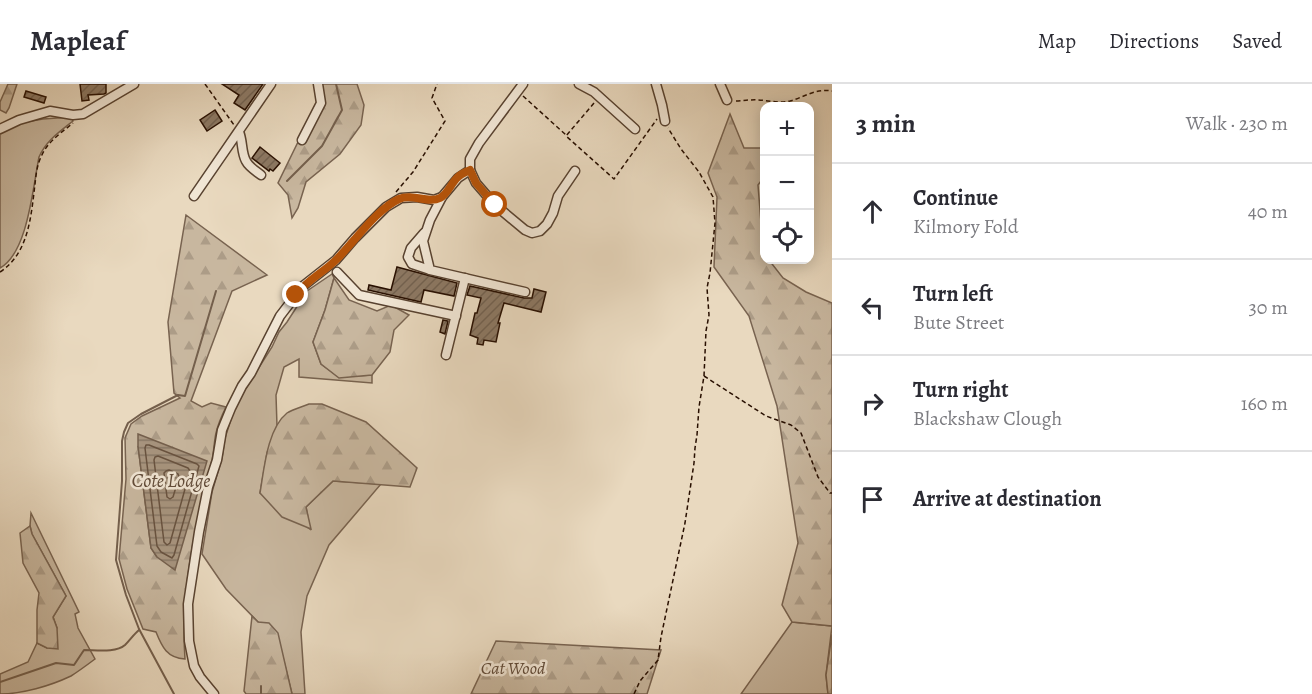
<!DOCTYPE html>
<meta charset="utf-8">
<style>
body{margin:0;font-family:Alegreya,serif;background:#f2f2f3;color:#2b2b33}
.controls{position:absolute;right:18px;top:18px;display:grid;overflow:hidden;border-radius:12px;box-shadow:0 3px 15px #0003}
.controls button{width:54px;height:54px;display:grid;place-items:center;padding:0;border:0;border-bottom:2px solid #e1e1e2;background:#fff;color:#2b2b33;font:30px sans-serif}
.stop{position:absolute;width:18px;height:18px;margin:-14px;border:4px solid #b45309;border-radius:50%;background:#fff}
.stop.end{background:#b45309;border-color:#fff;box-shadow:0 2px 6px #0008}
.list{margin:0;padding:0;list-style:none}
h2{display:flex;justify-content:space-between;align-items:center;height:78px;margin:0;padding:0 24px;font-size:26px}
h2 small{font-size:20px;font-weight:400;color:#7c7c81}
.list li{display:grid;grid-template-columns:39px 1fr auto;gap:18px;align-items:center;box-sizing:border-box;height:96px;padding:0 24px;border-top:2px solid #e1e1e2}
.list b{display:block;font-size:22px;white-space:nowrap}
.list p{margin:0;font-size:20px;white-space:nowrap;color:#7c7c81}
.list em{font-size:20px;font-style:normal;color:#7c7c81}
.icon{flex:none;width:33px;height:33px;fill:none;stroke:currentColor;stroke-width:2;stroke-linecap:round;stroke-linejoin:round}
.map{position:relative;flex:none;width:832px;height:610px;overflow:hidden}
header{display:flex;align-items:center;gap:36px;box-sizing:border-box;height:84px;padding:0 30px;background:#fff;border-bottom:2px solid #e1e1e2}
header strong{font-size:28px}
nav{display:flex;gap:33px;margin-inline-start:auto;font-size:21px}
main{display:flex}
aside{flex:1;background:#fff}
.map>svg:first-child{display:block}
.green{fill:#c8b79f;stroke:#786350;stroke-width:1.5}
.forest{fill:url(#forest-firs);stroke:#786350;stroke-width:1.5;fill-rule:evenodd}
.water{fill:url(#water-rules);stroke:#745f4c;stroke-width:1.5}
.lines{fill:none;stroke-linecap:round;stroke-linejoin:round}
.shore{stroke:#68523f;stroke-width:1.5}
.stream{stroke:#745f4c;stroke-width:2}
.building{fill:url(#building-hatch);stroke:#280f00;stroke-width:1.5}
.minor-casing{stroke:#584230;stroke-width:11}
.path{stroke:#280f00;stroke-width:1.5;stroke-dasharray:4.5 3;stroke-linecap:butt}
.minor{stroke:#f1e6d5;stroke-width:8}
.route{stroke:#b45309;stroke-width:8}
.labels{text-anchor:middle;stroke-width:5;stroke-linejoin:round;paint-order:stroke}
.park-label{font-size:18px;font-style:italic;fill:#604a38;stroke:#f1e6d5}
.water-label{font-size:20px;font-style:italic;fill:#614b39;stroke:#f1e6d5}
</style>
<header>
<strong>Mapleaf</strong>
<nav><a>Map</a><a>Directions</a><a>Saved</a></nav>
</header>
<main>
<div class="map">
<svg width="832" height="610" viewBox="0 0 832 610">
<defs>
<pattern id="forest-firs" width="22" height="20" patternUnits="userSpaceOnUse" patternTransform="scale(1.5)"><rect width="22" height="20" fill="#c8b79f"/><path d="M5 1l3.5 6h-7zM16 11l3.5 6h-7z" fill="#ac9c87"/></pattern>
<pattern id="water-rules" width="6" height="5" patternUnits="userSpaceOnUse" patternTransform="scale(1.5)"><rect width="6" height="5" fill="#a7947e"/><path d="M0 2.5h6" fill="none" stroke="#887765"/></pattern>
<pattern id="building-hatch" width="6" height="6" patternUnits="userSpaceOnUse" patternTransform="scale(1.5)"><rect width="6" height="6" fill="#8c7863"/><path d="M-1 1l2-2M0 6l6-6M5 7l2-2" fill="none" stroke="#72614f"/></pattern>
</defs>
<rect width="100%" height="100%" fill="#e9d9bf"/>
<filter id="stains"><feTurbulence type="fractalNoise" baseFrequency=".00333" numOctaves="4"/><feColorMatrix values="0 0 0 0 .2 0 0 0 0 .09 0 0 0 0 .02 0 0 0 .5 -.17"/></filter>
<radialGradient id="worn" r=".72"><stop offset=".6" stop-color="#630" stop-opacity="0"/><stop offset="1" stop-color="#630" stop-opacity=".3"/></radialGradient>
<g class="green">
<path d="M71,33L73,37C59,48 46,57 39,73C33,102 28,169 0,184V49L20,39L43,35Z"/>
<path d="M332,190L334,194L325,226L313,258L321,280L339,293L372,291V299L299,293V275L284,283L276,311L277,342L267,369L260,409L310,445L306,423L333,397L381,400L329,461L307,512L301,548L305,610H292L277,549L258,538L226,505L202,470L212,408L222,374L225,354L234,326L246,304L272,263L279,248L287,238L307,207Z"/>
<path d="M31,429L79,528L75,530L78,544L95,575C87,581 79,587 71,592C50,602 22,610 0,610V590L28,578L37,559L47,564L57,544L53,533L66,512L32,450L30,442Z"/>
<path d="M792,538L832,542L826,591L828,610H741Z"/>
</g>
<g class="forest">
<path d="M8,0H17L9,24L6,29L0,26V18Z"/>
<path d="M322,0H357L364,21L361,41L340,70L306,98L298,124L292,134L288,111L278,99L298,58L302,60L325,18Z"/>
<path d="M730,30L744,64H764V93L758,101L764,176H769L783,194L806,208L832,219V542L792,538L782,521L798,459L777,322L749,232L714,183L717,113L708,89Z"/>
<path d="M186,131L267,191L232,207L191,317L202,323L211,319L226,323C222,331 218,340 216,349C214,358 214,367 212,376C195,442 180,507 185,575C167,574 162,563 156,548L143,545L127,505L119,475L126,395L125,354L131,340L142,332L180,314L174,309L168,238ZM138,362L157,473L151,464Z"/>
<path d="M334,194L349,216L377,227L391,221L409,231L394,246L390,268L372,291L339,294L321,280L313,258L325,226Z"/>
<path d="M309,320H322L366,338L417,384L410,403L333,397L306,423L311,445L282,433L260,409C264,386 267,345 287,329C293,325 302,323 309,320Z"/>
<path d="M30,442L32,450L66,512L53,533L57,544L58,565L47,564L37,559V526L39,509L23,479L20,449Z"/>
<path d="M252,532L258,538L269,539L278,549L292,610H246L244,607Z"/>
<path d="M832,550V610H828L826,591Z"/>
<path d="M496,557L661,566L647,610H471Z"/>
</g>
<path class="water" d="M138,350L207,377L175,486L157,473L151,464L138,362Z"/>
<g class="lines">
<g class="shore">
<path d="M146,361H149L197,380L199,382L174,471L172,474L161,468L157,462L145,364Z"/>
<path d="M158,372L188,384L190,387L170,459L167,461L164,458L154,376L155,373Z"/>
<path d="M169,386L178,390L179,393L173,413L170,415L167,413L164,389L166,387Z"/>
</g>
<g class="stream">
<path d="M287,97L322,62L342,26L336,0"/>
<path d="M0,598L56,579L74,581L84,566C96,566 116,569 125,561C130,556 134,550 139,546"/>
<path d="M174,610L139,545L126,511L116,476L122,397V357L124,348L128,339L141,330L178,311L185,312L216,207"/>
<path d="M261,610V602"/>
</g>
</g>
<g class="building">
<path d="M80,0H106V9L104,10L88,11L89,16L82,17Z"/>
<path d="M222,0H263L245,26L234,19L239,11Z"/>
<path d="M26,7L46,13L44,19L24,13Z"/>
<path d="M215,26L222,37L207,47L200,36Z"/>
<path d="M260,63L280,79L273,87L270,85L269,87L252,74Z"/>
<path d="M397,183L457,199L454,212L424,206L421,218L368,206L369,201L391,206Z"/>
<path d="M470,202L524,214H532L534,205L546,208L541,228L504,219L498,239H500L496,258L484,256L483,261L477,260L478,254L470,251L475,229H477L481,214L467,211Z"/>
<path d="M443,236L448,237L445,250L440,248Z"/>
</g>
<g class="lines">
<g class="minor-casing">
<g id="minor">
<path d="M523,0L479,59L470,75V86L458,94L442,113L430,136L423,157L430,186L525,208"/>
<path d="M579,0L594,8L635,45"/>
<path d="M656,0L662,21L665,37"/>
<path d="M720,0L727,16"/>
<path d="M0,45L19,36L50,27L73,31L83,30L134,0"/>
<path d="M239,48C243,57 241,68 246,77C249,83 256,87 261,91"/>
<path d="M302,56L321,19L318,0"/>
<path d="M470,86L476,99L495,121L525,146L532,149L540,147L547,140L553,129L558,112L575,87"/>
<path d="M194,112L271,0"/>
<path d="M424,149L411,164L408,173L412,180L430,186"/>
<path d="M337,188L359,211L456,232"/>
<path d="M446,271L465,194"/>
<path d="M214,610L200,593L194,582L189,557L188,520L199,448L208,403L217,376L222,346L231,324L242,302L251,289L280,232L303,202L336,176L355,154L386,123L401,114L417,113L434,116L442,113"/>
</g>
</g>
<g class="path">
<path d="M205,0L234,41"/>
<path d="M523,12L566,51"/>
<path d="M736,17C741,17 746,16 751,16C764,15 777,20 790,17C804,13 817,4 832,7"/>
<path d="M594,19L566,52L614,95L657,35"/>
<path d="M396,108L413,88L445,37L432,14L437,0"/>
<path d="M0,188C29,169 31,132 35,100C36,91 37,81 41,73C47,58 61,49 73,39"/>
<path d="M704,292L766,332L791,341L801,349L818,393L830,409H832"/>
<path d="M634,610L640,597L658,576L661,553L685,439L694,379L695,364L697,351L699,323L704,292L706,247L709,231L707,204L710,189L715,139L713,113L699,88L681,65L668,44"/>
</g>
<use href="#minor" class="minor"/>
</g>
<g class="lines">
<path class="route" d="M296,211C308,195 323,189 337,175C354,158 377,125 399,115C412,109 428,120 440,114C448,110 451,99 458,93C461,90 466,88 470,86L476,99L495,121"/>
</g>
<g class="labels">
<g class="park-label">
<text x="513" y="590">Cat Wood</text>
</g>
<g class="water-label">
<text x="171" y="403">Cote Lodge</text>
</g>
</g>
<rect width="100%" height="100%" filter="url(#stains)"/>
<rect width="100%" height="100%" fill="url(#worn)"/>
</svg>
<div class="controls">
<button>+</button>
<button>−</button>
<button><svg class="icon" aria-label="locate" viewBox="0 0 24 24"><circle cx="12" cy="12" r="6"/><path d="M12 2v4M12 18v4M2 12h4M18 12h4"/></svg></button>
</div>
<div class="stop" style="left:495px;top:121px"></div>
<div class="stop end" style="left:296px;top:211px"></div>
</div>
<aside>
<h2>3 min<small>Walk · 230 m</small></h2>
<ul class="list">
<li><svg class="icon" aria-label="ahead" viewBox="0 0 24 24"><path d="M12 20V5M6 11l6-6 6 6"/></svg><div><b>Continue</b><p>Kilmory Fold</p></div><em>40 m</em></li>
<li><svg class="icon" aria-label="left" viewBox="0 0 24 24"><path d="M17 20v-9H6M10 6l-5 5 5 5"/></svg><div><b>Turn left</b><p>Bute Street</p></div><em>30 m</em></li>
<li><svg class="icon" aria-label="right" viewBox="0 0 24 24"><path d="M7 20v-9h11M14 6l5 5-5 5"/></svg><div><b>Turn right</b><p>Blackshaw Clough</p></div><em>160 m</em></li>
<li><svg class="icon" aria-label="arrive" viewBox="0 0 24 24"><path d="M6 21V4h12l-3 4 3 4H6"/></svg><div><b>Arrive at destination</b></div></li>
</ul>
</aside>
</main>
